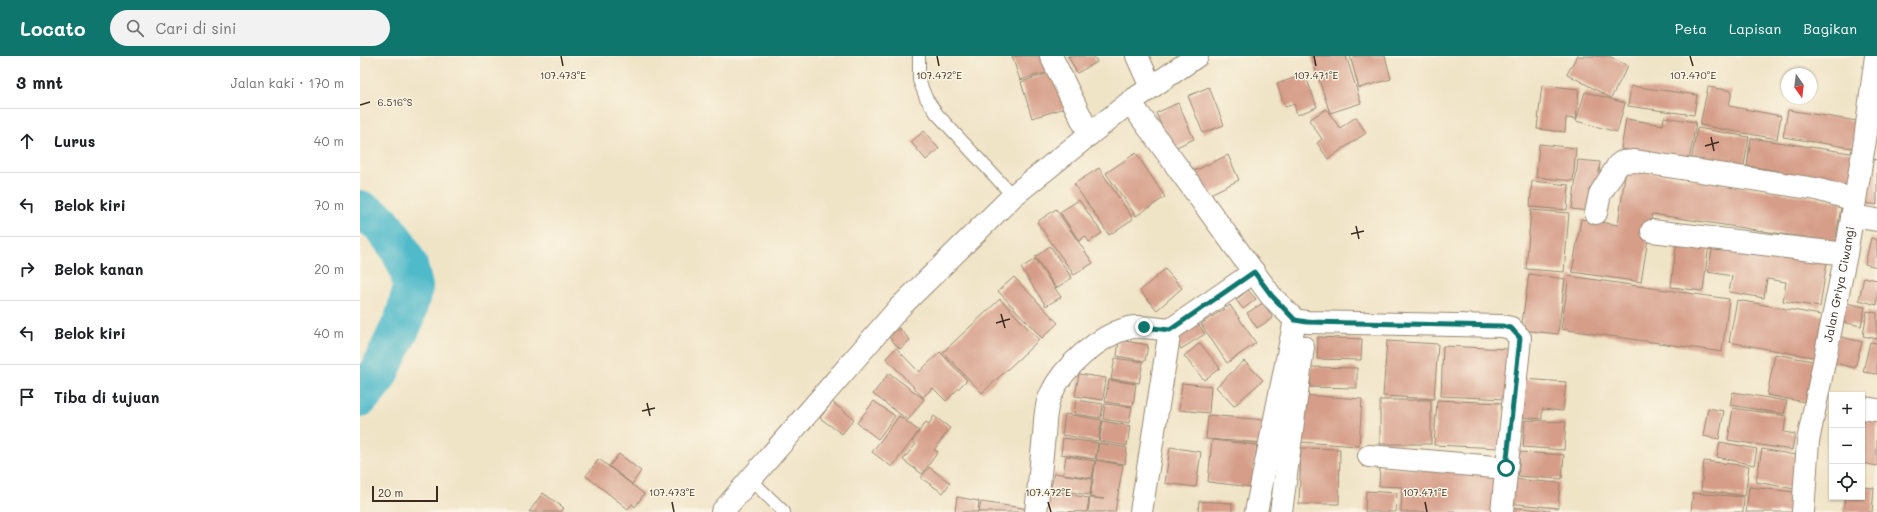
<!DOCTYPE html>
<html lang="id">
<meta charset="utf-8">
<style>
body{margin:0;font-family:Mali,sans-serif;background:#f2f2f2;color:#202124}
.controls{position:absolute;right:12px;bottom:12px;display:grid;overflow:hidden;border-radius:0px;box-shadow:0 1px 3px #0004}
.controls button{width:36px;height:36px;display:grid;place-items:center;padding:0;border:0;border-bottom:1px solid #e0e0e0;background:#fff;color:#202124;font:20px sans-serif}
.compass{position:absolute;left:1421px;top:12px;width:36px;height:36px;border-radius:50%;background:#fff;box-shadow:0 1px 3px #0004;rotate:166deg}
.scale{position:absolute;left:12px;bottom:10px;width:66px;box-sizing:border-box;padding-left:4px;border:2px solid #3b2a1e;border-top:0;font-size:11px;line-height:14px;white-space:nowrap;color:#3b2a1e;-webkit-text-stroke:3px #fcf5e5;paint-order:stroke}
.stop{position:absolute;width:12px;height:12px;margin:-9px;border:3px solid #0f766e;border-radius:50%;background:#fff}
.stop.end{background:#0f766e;border-color:#fff;box-shadow:0 1px 4px #0008}
.list{margin:0;padding:0;list-style:none}
h2{display:flex;justify-content:space-between;align-items:center;height:52px;margin:0;padding:0 16px;font-size:17px}
h2 small{font-size:13px;font-weight:400;color:#757577}
.list li{display:grid;grid-template-columns:26px 1fr auto;gap:12px;align-items:center;box-sizing:border-box;height:64px;padding:0 16px;border-top:1px solid #e0e0e0}
.list b{display:block;font-size:15px;white-space:nowrap}
.list em{font-size:13px;font-style:normal;color:#757577}
.icon{flex:none;width:22px;height:22px;fill:none;stroke:currentColor;stroke-width:2;stroke-linecap:round;stroke-linejoin:round}
.map{position:relative;flex:none;width:1517px;height:456px;overflow:hidden}
header{display:flex;align-items:center;gap:24px;box-sizing:border-box;height:56px;padding:0 20px;background:#0f766e;color:#fff}
header strong{font-size:19px}
nav{display:flex;gap:22px;margin-inline-start:auto;font-size:14px}
.search{width:280px;height:36px;background:#f2f2f2;display:flex;align-items:center;gap:10px;box-sizing:border-box;padding:0 14px;border-radius:22px;color:#757577;font-size:15px}
main{display:flex}
aside{flex:1;background:#fff}
.map>svg:first-child{display:block}
.lines{fill:none;stroke-linecap:round;stroke-linejoin:round}
.river{stroke:#4fbaca;stroke-width:40}
.building{fill:#d69e89}
.lane-casing{stroke:#968772;stroke-width:14}
.street-casing{stroke:#968772;stroke-width:24}
.primary-casing{stroke:#968772;stroke-width:24}
.lane{stroke:#fff;stroke-width:12}
.street{stroke:#fff;stroke-width:22}
.primary{stroke:#fff;stroke-width:22}
.route{stroke:#0f766e;stroke-width:5}
.ticks{fill:none;stroke:#3b2a1e;stroke-width:1.5}
.labels{text-anchor:middle;stroke-width:3;stroke-linejoin:round;paint-order:stroke}
.street-label{font-size:12px;fill:#3b2a1e;stroke:#fcf5e5}
.ticks-label{font-size:10px;text-anchor:middle;fill:#3b2a1e;stroke:#fcf5e5;stroke-width:3;stroke-linejoin:round;paint-order:stroke}
</style>
<header>
<strong>Locato</strong>
<div class="search"><svg class="icon" aria-label="search" viewBox="0 0 24 24"><circle cx="10" cy="10" r="6"/><path d="M15 15l6 6"/></svg>Cari di sini</div>
<nav><a>Peta</a><a>Lapisan</a><a>Bagikan</a></nav>
</header>
<main>
<aside>
<h2>3 mnt<small>Jalan kaki · 170 m</small></h2>
<ul class="list">
<li><svg class="icon" aria-label="ahead" viewBox="0 0 24 24"><path d="M12 20V5M6 11l6-6 6 6"/></svg><div><b>Lurus</b></div><em>40 m</em></li>
<li><svg class="icon" aria-label="left" viewBox="0 0 24 24"><path d="M17 20v-9H6M10 6l-5 5 5 5"/></svg><div><b>Belok kiri</b></div><em>70 m</em></li>
<li><svg class="icon" aria-label="right" viewBox="0 0 24 24"><path d="M7 20v-9h11M14 6l5 5-5 5"/></svg><div><b>Belok kanan</b></div><em>20 m</em></li>
<li><svg class="icon" aria-label="left" viewBox="0 0 24 24"><path d="M17 20v-9H6M10 6l-5 5 5 5"/></svg><div><b>Belok kiri</b></div><em>40 m</em></li>
<li><svg class="icon" aria-label="arrive" viewBox="0 0 24 24"><path d="M6 21V4h12l-3 4 3 4H6"/></svg><div><b>Tiba di tujuan</b></div></li>
</ul>
</aside>
<div class="map">
<svg width="1517" height="456" viewBox="0 0 1517 456">
<rect width="100%" height="100%" fill="#fcf5e5"/>
<filter id="ink" filterUnits="userSpaceOnUse"><feTurbulence type="fractalNoise" baseFrequency=".025" numOctaves="2"/><feDisplacementMap in="SourceGraphic" scale="8" xChannelSelector="R" yChannelSelector="G"/><feConvolveMatrix kernelMatrix="1 2 1 2 8 2 1 2 1" color-interpolation-filters="sRGB"/></filter>
<filter id="wash" filterUnits="userSpaceOnUse"><feTurbulence type="fractalNoise" baseFrequency=".012" numOctaves="4" result="noise"/><feDisplacementMap in="SourceGraphic" scale="16" xChannelSelector="R" yChannelSelector="G"/><feGaussianBlur stdDeviation="0.9" result="paint"/><feColorMatrix in="noise" values="0 0 0 0 0 0 0 0 0 0 0 0 0 0 0 0 0 1.4 0 .05"/><feComposite in="paint" operator="in"/></filter>
<g filter="url(#wash)">
<rect width="100%" height="100%" fill="#f0e4c7"/>
<g class="lines">
<path class="river" d="M0,154L20,166L38,190L48,210L53,231L44,264L16,322L0,341"/>
</g>
<g id="blocks">
<g class="building">
<path d="M652,0H687L692,15L660,24Z"/>
<path d="M708,0H734L737,6L717,17Z"/>
<path d="M951,0H986L1001,47L970,57Z"/>
<path d="M990,0H1025L1031,23L999,32Z"/>
<path d="M1217,0H1249L1268,10L1251,42L1207,18Z"/>
<path d="M693,16L705,52L672,62L661,26Z"/>
<path d="M945,18L957,51L937,59L934,48L925,51L917,28Z"/>
<path d="M1182,29L1219,33L1216,63L1206,62L1205,76L1177,73Z"/>
<path d="M1271,30L1337,39L1334,59L1268,50Z"/>
<path d="M849,31L864,69L843,77L828,40Z"/>
<path d="M1348,31L1372,35L1369,50L1421,60L1417,83L1340,69Z"/>
<path d="M1225,36L1265,47L1257,76L1216,65Z"/>
<path d="M818,47L834,83L812,93L796,57Z"/>
<path d="M966,53L980,72L996,61L1006,77L968,103L957,87L962,83L949,64Z"/>
<path d="M1428,54L1497,65L1492,92L1423,81Z"/>
<path d="M1304,61L1336,66L1328,110L1298,99L1261,93L1266,63L1303,69Z"/>
<path d="M1337,72L1389,81L1383,115L1331,106Z"/>
<path d="M564,75L579,93L566,104L551,86Z"/>
<path d="M1391,82L1497,98L1492,130L1418,118L1419,115L1387,110Z"/>
<path d="M1179,88L1216,92L1213,125L1176,121Z"/>
<path d="M776,97L805,141L776,160L746,117Z"/>
<path d="M868,99L879,124L842,142L830,117Z"/>
<path d="M1512,103L1517,104V149L1504,147Z"/>
<path d="M1218,104L1240,106L1235,156L1212,153Z"/>
<path d="M739,112L773,163L749,179L714,128Z"/>
<path d="M1266,113L1482,146L1475,186L1292,158L1281,226L1212,216L1221,163L1258,169Z"/>
<path d="M1172,125L1209,129L1207,154L1170,151Z"/>
<path d="M719,144L742,177L729,186L725,180L719,185L700,156Z"/>
<path d="M696,153L733,207L714,219L677,166Z"/>
<path d="M1171,154L1209,157L1204,216L1166,213Z"/>
<path d="M1511,182L1517,184V211L1505,208Z"/>
<path d="M1317,184L1349,188L1343,235L1311,231Z"/>
<path d="M1353,189L1467,206L1460,251L1423,245L1426,226L1407,223L1404,242L1369,236L1372,220L1348,216Z"/>
<path d="M690,190L712,222L696,232L675,201Z"/>
<path d="M675,203L701,241L686,250L661,212Z"/>
<path d="M805,213L822,232L797,254L780,235Z"/>
<path d="M1169,218L1205,223L1198,278L1161,274Z"/>
<path d="M1209,220L1369,243L1362,296L1201,273Z"/>
<path d="M654,221L698,267L682,282L638,235Z"/>
<path d="M1504,221L1517,224V249L1499,244Z"/>
<path d="M888,234L896,243L883,253L876,244Z"/>
<path d="M640,243L679,284L622,337L583,296Z"/>
<path d="M1377,244L1466,260L1458,302L1369,286Z"/>
<path d="M1481,246L1505,251L1501,270L1477,265Z"/>
<path d="M903,247L913,262L897,272L887,257Z"/>
<path d="M870,249L896,287L867,307L841,268Z"/>
<path d="M1507,255L1517,257V283L1503,280Z"/>
<path d="M837,266L845,278L821,293L814,280Z"/>
<path d="M539,272L550,284L540,293L529,281Z"/>
<path d="M1478,280L1502,286L1495,312L1472,306Z"/>
<path d="M958,281L1002,283L1001,304L957,303Z"/>
<path d="M759,284L788,289L785,305L757,300Z"/>
<path d="M1027,285L1078,288L1074,343L1023,340Z"/>
<path d="M1510,286L1517,287V318L1503,316Z"/>
<path d="M840,287L860,312L844,324L824,300Z"/>
<path d="M1083,290L1149,293L1146,343L1081,340Z"/>
<path d="M536,292L559,316L580,296L607,324L586,345L573,332L563,341L526,302Z"/>
<path d="M1415,298L1458,306L1450,347L1407,339Z"/>
<path d="M755,302L783,306L779,327L751,323Z"/>
<path d="M884,305L903,324L874,350L856,331Z"/>
<path d="M951,311L997,312V332L950,331Z"/>
<path d="M529,317L564,343L548,364L513,338Z"/>
<path d="M719,318L746,322L743,344L715,340Z"/>
<path d="M1163,323L1206,326L1203,355L1182,353V363L1160,361Z"/>
<path d="M749,324L776,328L773,350L745,346Z"/>
<path d="M822,327L851,330L849,357L819,354Z"/>
<path d="M1373,336L1427,345L1424,358L1370,349Z"/>
<path d="M942,339L1002,343L999,390L939,386Z"/>
<path d="M716,344L743,348L741,362L714,358Z"/>
<rect x="1020" y="344" width="51" height="44"/>
<path d="M1077,344L1142,347L1140,392L1074,389Z"/>
<path d="M514,345L535,360L518,383L497,367Z"/>
<path d="M472,346L494,363L482,378L460,362Z"/>
<path d="M745,348L772,351L769,367L743,363Z"/>
<path d="M1348,352L1364,355L1359,383L1343,380Z"/>
<path d="M1373,352L1426,360L1424,376L1435,378L1432,394L1368,384Z"/>
<path d="M1502,357L1517,359V410L1502,407Z"/>
<path d="M705,358L742,364L738,385L702,379Z"/>
<path d="M848,359L905,364L903,387L846,383Z"/>
<path d="M539,360L559,375L532,411L512,396Z"/>
<path d="M574,360L590,372L574,394L578,396L562,418L543,404L556,388L552,385L566,366L569,368Z"/>
<path d="M1165,364L1206,366L1204,394L1163,391Z"/>
<path d="M743,365L770,370L767,390L739,385Z"/>
<path d="M703,382L738,387L735,403L701,398Z"/>
<path d="M852,384L897,389L892,431L848,426Z"/>
<path d="M1360,386L1397,393L1394,409L1357,401Z"/>
<path d="M739,387L767,392L765,408L736,404Z"/>
<path d="M810,391L841,396L836,431L805,427Z"/>
<path d="M941,392L980,393L979,448H939Z"/>
<path d="M1402,393L1441,400L1435,433L1396,426Z"/>
<path d="M1160,396L1204,399L1202,423L1158,420Z"/>
<path d="M259,398L281,415L272,428L249,410Z"/>
<path d="M706,400L735,405L732,422L703,418Z"/>
<path d="M239,403L284,438L275,451L272,448L268,453L226,420Z"/>
<path d="M736,404L763,409L755,456H728L730,442L744,443L730,441Z"/>
<path d="M1344,405L1389,410L1385,440L1341,434Z"/>
<path d="M569,411L590,427L583,437L561,422Z"/>
<path d="M1020,412L1138,417L1136,456H1041L1042,431L1019,430Z"/>
<path d="M694,417L732,423L730,439L691,433Z"/>
<path d="M1151,423L1200,427L1198,452L1148,447Z"/>
<path d="M1389,431L1435,436L1433,456H1386Z"/>
<path d="M1502,431L1514,432L1512,456H1483L1485,441H1502Z"/>
<path d="M690,435L729,442L727,456L687,455Z"/>
<path d="M1006,435L1037,437L1036,456H1005Z"/>
<path d="M183,437L204,452L201,456H169Z"/>
<path d="M1333,437L1384,441L1383,456H1331Z"/>
<path d="M597,441L619,445L618,456H595Z"/>
<path d="M839,445L872,447V456H838Z"/>
<path d="M621,446L669,453V456H619Z"/>
<path d="M1146,451L1193,455V456H1145Z"/>
</g>
</g>
</g>
<g filter="url(#ink)">
<use href="#blocks" fill-opacity="0" stroke="#968772" stroke-width="1"/>
<g class="lines">
<g class="lane-casing">
<g id="lane">
<path d="M559,0V24L566,42L577,58L653,140"/>
<path d="M390,423L424,456"/>
</g>
</g>
<g class="street-casing">
<g id="street">
<path d="M691,0L729,78"/>
<path d="M777,0L791,31"/>
<path d="M770,46L911,240L935,264L947,266L1142,270L1151,272L1160,282L1142,456"/>
<path d="M1236,157L1240,138L1258,109L1262,106L1275,105L1456,133L1495,144"/>
<path d="M1492,160L1517,164"/>
<path d="M1292,175L1486,198"/>
<path d="M1502,352L1517,354"/>
<path d="M1009,400L1146,412"/>
<path d="M676,456C679,431 681,405 684,380C685,367 685,350 691,338C703,311 739,280 768,272C781,269 797,273 810,274"/>
<path d="M781,456L810,274L894,216"/>
<path d="M896,456L935,264"/>
<path d="M921,456L943,291"/>
<path id="s1" d="M1443,456L1448,385L1486,198L1505,84L1516,0"/>
</g>
</g>
<g class="primary-casing">
<path id="primary" d="M362,456L539,252L653,140L770,46L837,0"/>
</g>
<use href="#lane" class="lane"/>
<use href="#street" class="street"/>
<use href="#primary" class="primary"/>
</g>
</g>
<g class="lines" filter="url(#ink)">
<path class="route" d="M784,271L810,274L894,216L912,240L935,264L947,266L1142,270L1151,272L1160,282L1146,412"/>
</g>
<path class="ticks" d="M201,0L203,10M577,0L579,10M954,0L956,10M1330,0L1333,10M0,49L10,46M1351,81L1354,95M1345,90L1359,86M996,170L999,183M991,178L1004,175M641,258L645,272M636,267L650,263M287,347L290,360M282,355L295,352M312,446L314,456M688,446L691,456M1065,446L1067,456"/>
<g class="labels">
<g class="street-label">
<text dy="4" stroke="none"><textPath href="#s1" startOffset="231">Jalan Griya Ciwangi</textPath></text>
</g>
</g>
<g class="ticks-label">
<text x="203" y="23">107.473°E</text>
<text x="579" y="23">107.472°E</text>
<text x="956" y="23">107.471°E</text>
<text x="1333" y="23">107.470°E</text>
<text x="35" y="50">6.516°S</text>
<text x="312" y="440">107.473°E</text>
<text x="688" y="440">107.472°E</text>
<text x="1065" y="440">107.471°E</text>
</g>
</svg>
<div class="controls">
<button>+</button>
<button>−</button>
<button><svg class="icon" aria-label="locate" viewBox="0 0 24 24"><circle cx="12" cy="12" r="6"/><path d="M12 2v4M12 18v4M2 12h4M18 12h4"/></svg></button>
</div>
<svg class="compass" viewBox="-18 -18 36 36"><path d="M0-13l5 13h-10z" fill="#e53935"/><path d="M0 13l5-13h-10z" fill="#757577"/></svg>
<div class="scale">20 m</div>
<div class="stop" style="left:1146px;top:412px"></div>
<div class="stop end" style="left:784px;top:271px"></div>
</div>
</main>
